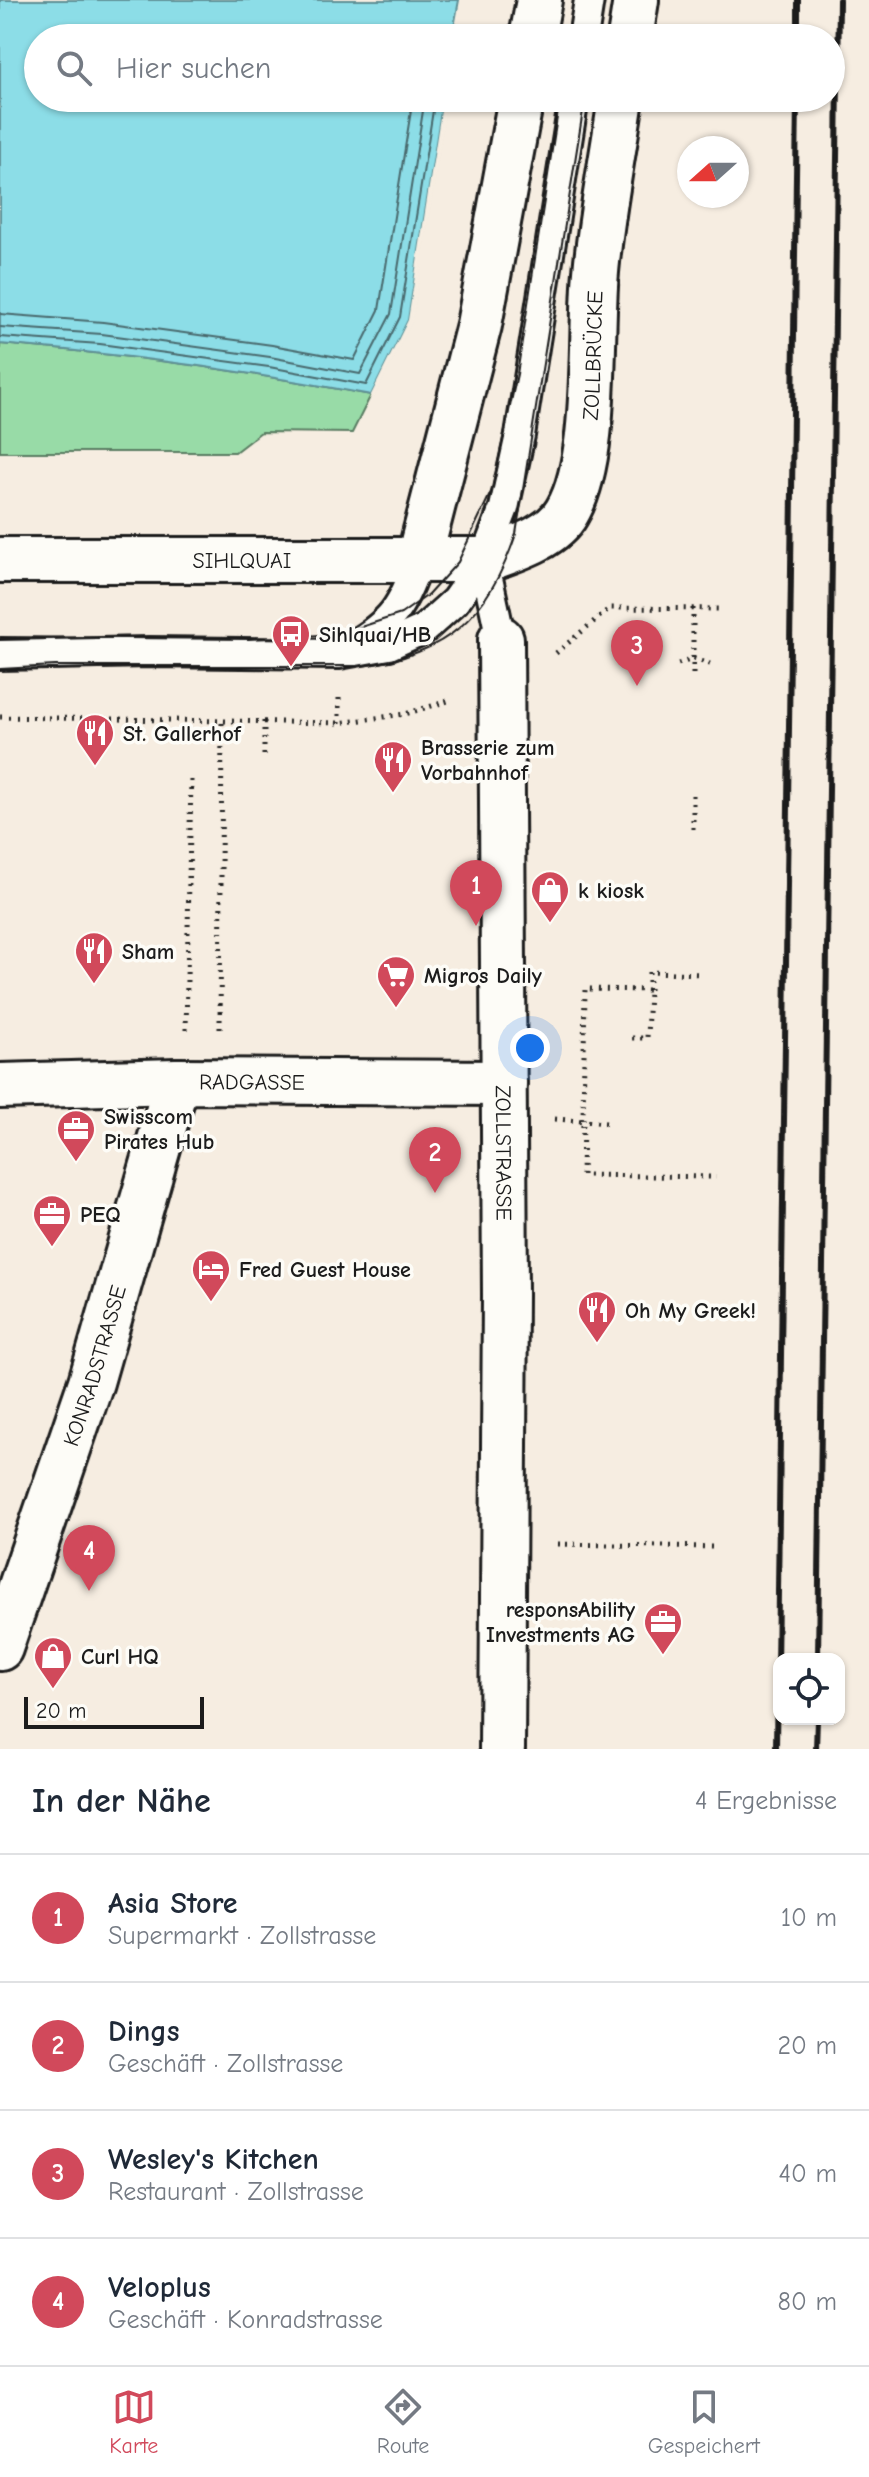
<!DOCTYPE html>
<html lang="de">
<meta charset="utf-8">
<style>
body{margin:0;font-family:"Comic Neue",sans-serif;background:#f2f2f3;color:#1f2937}
.controls{position:absolute;right:24px;bottom:24px;display:grid;overflow:hidden;border-radius:16px;box-shadow:0 2px 6px #0004}
.controls button{width:72px;height:72px;display:grid;place-items:center;padding:0;border:0;border-bottom:2px solid #e0e1e3;background:#fff;color:#1f2937;font:40px sans-serif}
.compass{position:absolute;left:677px;top:136px;width:72px;height:72px;border-radius:50%;background:#fff;box-shadow:0 2px 6px #0004;rotate:249deg}
.scale{position:absolute;left:24px;bottom:20px;width:180px;box-sizing:border-box;padding-left:8px;border:4px solid #1c1c1c;border-top:0;font-size:22px;line-height:28px;white-space:nowrap;color:#1c1c1c;-webkit-text-stroke:6px #fdfcf7;paint-order:stroke}
.you{position:absolute;left:530px;top:1048px;width:28px;height:28px;margin:-20px;border:6px solid #fff;border-radius:50%;background:#1a73e8;box-shadow:0 0 0 12px #1a73e833}
.badge{display:grid;place-items:center;width:52px;height:52px;border-radius:50%;background:#d1495b;color:#fff;font-size:26px;font-weight:700}
.pin{position:absolute;translate:-50% -66px;filter:drop-shadow(0 2px 4px #0008)}
.pin::after{content:'';position:absolute;top:42px;width:28px;height:24px;background:inherit;clip-path:polygon(0 0,100% 0,50% 100%)}
.list{margin:0;padding:0;list-style:none}
h2{display:flex;justify-content:space-between;align-items:center;height:104px;margin:0;padding:0 32px;font-size:34px}
h2 small{font-size:26px;font-weight:400;color:#747a83}
.list li{display:grid;grid-template-columns:52px 1fr auto;gap:24px;align-items:center;box-sizing:border-box;height:128px;padding:0 32px;border-top:2px solid #e0e1e3}
.list b{display:block;font-size:30px;white-space:nowrap}
.list p{margin:0;font-size:26px;white-space:nowrap;color:#747a83}
.list em{font-size:26px;font-style:normal;color:#747a83}
.icon{flex:none;width:44px;height:44px;fill:none;stroke:currentColor;stroke-width:2;stroke-linecap:round;stroke-linejoin:round}
.map{position:relative;flex:none;width:869px;height:1749px;overflow:hidden}
.search{position:absolute;background:#fff;box-shadow:0 2px 6px #0004;left:24px;right:24px;top:24px;height:88px;display:flex;align-items:center;gap:20px;box-sizing:border-box;padding:0 28px;border-radius:44px;color:#747a83;font-size:30px}
.sheet{height:616px;background:#fff}
nav{display:flex;justify-content:space-around;align-items:center;box-sizing:border-box;height:112px;border-top:2px solid #e0e1e3;background:#fff;font-size:22px;color:#747a83}
nav a{display:grid;justify-items:center;gap:4px}
nav .on{color:#d1495b}
.map>svg:first-child{display:block}
.green{fill:#98dba7;stroke:#5a7c62;stroke-width:2}
.water{fill:#8cdde7;stroke:#5f9096;stroke-width:2}
.pier{fill:#f6ede1}
.lines{fill:none;stroke-linecap:round;stroke-linejoin:round}
.shore{stroke:#49696d;stroke-width:2}
.lane-casing{stroke:#1c1c1c;stroke-width:34}
.street-casing{stroke:#1c1c1c;stroke-width:50}
.secondary-casing{stroke:#1c1c1c;stroke-width:50}
.path{stroke:#1c1c1c;stroke-width:5;stroke-dasharray:2 6;stroke-linecap:butt}
.lane{stroke:#fdfcf7;stroke-width:28}
.street{stroke:#fdfcf7;stroke-width:44}
.secondary{stroke:#fdfcf7;stroke-width:44}
.tram{stroke:#1c1c1c;stroke-width:2}
.rail{stroke:#1c1c1c;stroke-width:6}
.lane-bridge-casing{stroke:#1c1c1c;stroke-width:34;stroke-linecap:butt}
.lane-bridge{stroke:#fdfcf7;stroke-width:28}
.labels{text-anchor:middle;stroke-width:7;stroke-linejoin:round;paint-order:stroke}
.street-label{font-size:22px;fill:#1c1c1c;stroke:#fdfcf7}
.poi-label{font-size:22px;font-weight:bold;fill:#1c1c1c;stroke:#fdfcf7;text-anchor:start}
</style>
<div class="map">
<svg width="869" height="1749" viewBox="0 0 869 1749">
<rect width="100%" height="100%" fill="#f6ede1"/>
<filter id="ink" filterUnits="userSpaceOnUse"><feTurbulence type="fractalNoise" baseFrequency=".0125" numOctaves="2"/><feDisplacementMap in="SourceGraphic" scale="16" xChannelSelector="R" yChannelSelector="G"/><feConvolveMatrix kernelMatrix="1 2 1 2 8 2 1 2 1" color-interpolation-filters="sRGB"/></filter>
<g filter="url(#ink)">
<path class="green" d="M0,344C125,354 248,371 371,395L352,433L261,432L235,452H0Z"/>
<path class="water" d="M0,0H459L452,38H38V98H443L408,320L371,395C248,371 125,354 0,344Z"/>
<path class="pier" d="M443,98L447,99L412,321L374,397L369,399L408,320Z"/>
<g class="lines">
<g class="shore">
<path d="M0,314L103,322L272,345L354,360L379,310L413,98"/>
<path d="M0,327L102,334L270,357L360,374L391,314L425,98"/>
<path d="M0,337L100,344L269,367L366,385L400,317L435,98"/>
</g>
<g class="lane-casing">
<g id="lane">
<path d="M484,560L501,639"/>
<path d="M352,646C393,621 402,607 418,562"/>
<path d="M0,655L149,652L339,654L389,645L424,629L455,601L484,560L504,508L520,435L574,98"/>
</g>
</g>
<g class="street-casing">
<g id="street">
<path id="s1" d="M501,639L505,1295L502,1749"/>
<path id="s2" d="M0,1086L177,1081L504,1083"/>
<path id="s3" d="M0,1648L91,1382L177,1081"/>
</g>
</g>
<g class="secondary-casing">
<g id="secondary">
<path d="M532,38L539,0"/>
<path d="M630,38L636,0"/>
<path id="s4" d="M0,560H484C511,550 552,539 567,512C599,458 590,337 596,272C601,214 613,156 621,98"/>
<path d="M418,562L479,325L521,98"/>
</g>
</g>
<g class="path">
<path d="M556,653L610,608L723,609"/>
<path d="M678,664L693,659L710,664"/>
<path d="M693,674V608"/>
<path d="M339,698V723"/>
<path d="M0,717L339,723L405,714L448,701"/>
<path d="M264,721V758"/>
<path d="M693,795V831"/>
<path d="M649,990V972L701,974"/>
<path d="M220,1029L222,723"/>
<path d="M186,1030L191,779"/>
<path d="M555,1119L583,1121L582,1175L716,1177"/>
<path d="M606,1123L583,1121L585,989L649,990L647,1038H632"/>
<path d="M558,1544L713,1547"/>
</g>
<use href="#lane" class="lane"/>
<use href="#street" class="street"/>
<use href="#secondary" class="secondary"/>
<g class="tram">
<path d="M570,38L576,0"/>
<path d="M594,38L600,0"/>
<path d="M0,637L249,639L339,634L401,614L428,595L458,562L492,490L517,374L560,98"/>
<path d="M0,669L55,666H361C448,655 489,615 516,534L585,98"/>
</g>
<g class="rail">
<path d="M798,38V0"/>
<path d="M818,1659L839,0"/>
<path d="M776,1749L797,98"/>
<path d="M816,1749L817,1719"/>
</g>
<g class="lane-bridge-casing">
<path id="lane-bridge" d="M583,38L589,0"/>
</g>
<use href="#lane-bridge" class="lane-bridge"/>
</g>
</g>
<defs>
<g id="bus-pin" transform="scale(2)"><path d="M0 17L-7.5 6A9.5 9.5 0 1 1 7.5 6Z" fill="#d1495b" stroke="#fdfcf7"/><path d="M-5-6H5V4H4V6H2V4H-2V6H-4V4H-5ZM-3.5-4V0h7V-4ZM-3.5 1.2v1.5H-2V1.2ZM2 1.2v1.5H3.5V1.2Z" fill="#fff"/></g>
<g id="restaurant-pin" transform="scale(2)"><path d="M0 17L-7.5 6A9.5 9.5 0 1 1 7.5 6Z" fill="#d1495b" stroke="#fdfcf7"/><path d="M-5-6h1v4h1v-4h1v4h1v-4h1v5L-1.5 .5V6h-2V.5L-5-1ZM5-6V6H3V1.5H1.5Q1.5-4 5-6Z" fill="#fff"/></g>
<g id="shop-pin" transform="scale(2)"><path d="M0 17L-7.5 6A9.5 9.5 0 1 1 7.5 6Z" fill="#d1495b" stroke="#fdfcf7"/><path d="M-5-2.5h2.3a2.7 3.5 0 0 1 5.4 0H5L5.5 6h-11ZM-1.5-2.5h3a1.5 2.3 0 0 0-3 0Z" fill="#fff"/></g>
<g id="supermarket-pin" transform="scale(2)"><path d="M0 17L-7.5 6A9.5 9.5 0 1 1 7.5 6Z" fill="#d1495b" stroke="#fdfcf7"/><path d="M-6-5.5h2.5l.6 2H6L4.5 2H-2.5L-4.4-4H-6ZM-1.5 3.2a1.3 1.3 0 1 0 .1 0ZM3 3.2a1.3 1.3 0 1 0 .1 0Z" fill="#fff"/></g>
<g id="office-pin" transform="scale(2)"><path d="M0 17L-7.5 6A9.5 9.5 0 1 1 7.5 6Z" fill="#d1495b" stroke="#fdfcf7"/><path d="M-6-3h4V-5.5h4V-3h4V5H-6ZM-1-4.5V-3h2v-1.5ZM-6 0V1H6V0Z" fill="#fff"/></g>
<g id="hotel-pin" transform="scale(2)"><path d="M0 17L-7.5 6A9.5 9.5 0 1 1 7.5 6Z" fill="#d1495b" stroke="#fdfcf7"/><path d="M-6-4.5h1.5V1H6V5H4.5V3h-9V5H-6ZM-4 0a1.8 1.8 0 1 1 3.6 0ZM.5 0V-2.5h3Q6-2.5 6 0Z" fill="#fff"/></g>
</defs>
<g fill-rule="evenodd">
<use href="#bus-pin" x="291" y="634"/>
<use href="#restaurant-pin" x="95" y="733"/>
<use href="#restaurant-pin" x="393" y="760"/>
<use href="#shop-pin" x="550" y="890"/>
<use href="#restaurant-pin" x="94" y="951"/>
<use href="#supermarket-pin" x="396" y="975"/>
<use href="#office-pin" x="76" y="1129"/>
<use href="#office-pin" x="52" y="1214"/>
<use href="#hotel-pin" x="211" y="1269"/>
<use href="#restaurant-pin" x="597" y="1310"/>
<use href="#office-pin" x="663" y="1622"/>
<use href="#shop-pin" x="53" y="1656"/>
</g>
<g class="labels">
<g class="street-label">
<text dy="8" stroke="none"><textPath href="#s4" startOffset="742">ZOLLBRÜCKE</textPath></text>
<text dy="8" stroke="none"><textPath href="#s4" startOffset="242">SIHLQUAI</textPath></text>
<text dy="8" stroke="none"><textPath href="#s2" startOffset="252">RADGASSE</textPath></text>
<text dy="8" stroke="none"><textPath href="#s1" startOffset="514">ZOLLSTRASSE</textPath></text>
<text dy="8" stroke="none"><textPath href="#s3" startOffset="298">KONRADSTRASSE</textPath></text>
</g>
<g class="poi-label">
<text x="319" y="642">Sihlquai/HB</text>
<text x="123" y="741">St. Gallerhof</text>
<text x="421" y="755">Brasserie zum<tspan x="421" dy="25">Vorbahnhof</tspan></text>
<text x="578" y="898">k kiosk</text>
<text x="122" y="959">Sham</text>
<text x="424" y="983">Migros Daily</text>
<text x="104" y="1124">Swisscom<tspan x="104" dy="25">Pirates Hub</tspan></text>
<text x="80" y="1222">PEQ</text>
<text x="239" y="1277">Fred Guest House</text>
<text x="625" y="1318">Oh My Greek!</text>
<text x="635" y="1617" text-anchor="end">responsAbility<tspan x="635" dy="25">Investments AG</tspan></text>
<text x="81" y="1664">Curl HQ</text>
</g>
</g>
</svg>
<div class="controls">
<button><svg class="icon" aria-label="locate" viewBox="0 0 24 24"><circle cx="12" cy="12" r="6"/><path d="M12 2v4M12 18v4M2 12h4M18 12h4"/></svg></button>
</div>
<svg class="compass" viewBox="-18 -18 36 36"><path d="M0-13l5 13h-10z" fill="#e53935"/><path d="M0 13l5-13h-10z" fill="#747a83"/></svg>
<div class="scale">20 m</div>
<div class="you"></div>
<div class="pin badge" style="left:476px;top:926px">1</div>
<div class="pin badge" style="left:435px;top:1193px">2</div>
<div class="pin badge" style="left:637px;top:686px">3</div>
<div class="pin badge" style="left:89px;top:1591px">4</div>
<div class="search"><svg class="icon" aria-label="search" viewBox="0 0 24 24"><circle cx="10" cy="10" r="6"/><path d="M15 15l6 6"/></svg>Hier suchen</div>
</div>
<section class="sheet">
<h2>In der Nähe<small>4 Ergebnisse</small></h2>
<ul class="list">
<li><span class="badge">1</span><div><b>Asia Store</b><p>Supermarkt · Zollstrasse</p></div><em>10 m</em></li>
<li><span class="badge">2</span><div><b>Dings</b><p>Geschäft · Zollstrasse</p></div><em>20 m</em></li>
<li><span class="badge">3</span><div><b>Wesley's Kitchen</b><p>Restaurant · Zollstrasse</p></div><em>40 m</em></li>
<li><span class="badge">4</span><div><b>Veloplus</b><p>Geschäft · Konradstrasse</p></div><em>80 m</em></li>
</ul>
</section>
<nav>
<a class="on"><svg class="icon" aria-label="map" viewBox="0 0 24 24"><path d="M3 6l6-2 6 2 6-2v14l-6 2-6-2-6 2zM9 4v14M15 6v14"/></svg>Karte</a>
<a><svg class="icon" aria-label="directions" viewBox="0 0 24 24"><path d="M12 3l9 9-9 9-9-9zM9 14v-3h6M13 9l2 2-2 2"/></svg>Route</a>
<a><svg class="icon" aria-label="saved" viewBox="0 0 24 24"><path d="M7 4h10v16l-5-4-5 4z"/></svg>Gespeichert</a>
</nav>
